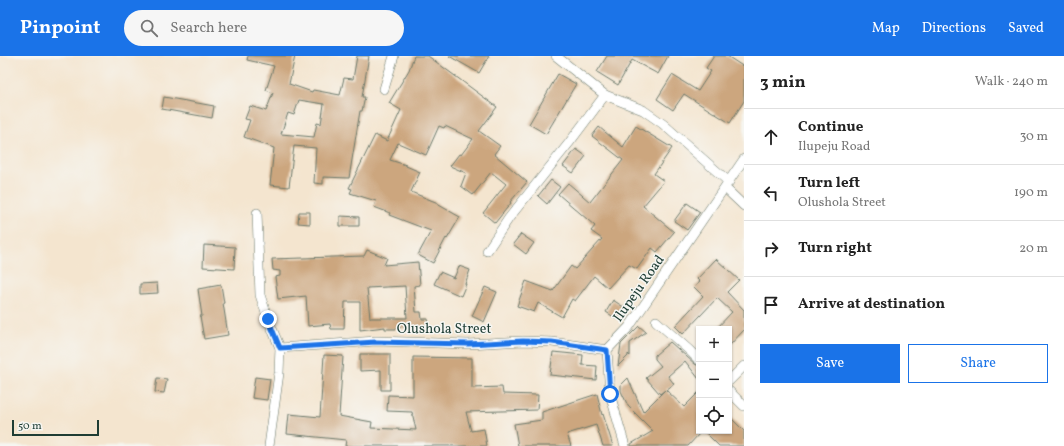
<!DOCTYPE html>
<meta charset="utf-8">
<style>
body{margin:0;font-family:Vollkorn,serif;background:#f6f6f6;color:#222}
.controls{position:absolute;right:12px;bottom:12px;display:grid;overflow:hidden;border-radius:0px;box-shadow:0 1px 3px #0004}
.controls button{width:36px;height:36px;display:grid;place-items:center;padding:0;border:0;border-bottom:1px solid #e0e0e0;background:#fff;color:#222;font:20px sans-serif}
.scale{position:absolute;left:12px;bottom:10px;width:87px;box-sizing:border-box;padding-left:4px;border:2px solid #1f3d34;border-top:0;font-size:11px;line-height:14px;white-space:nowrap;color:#1f3d34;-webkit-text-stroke:3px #f6f6f2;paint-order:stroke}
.stop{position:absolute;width:12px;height:12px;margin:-9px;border:3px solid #1a73e8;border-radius:50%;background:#fff}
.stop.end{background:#1a73e8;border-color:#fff;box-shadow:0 1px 4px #0008}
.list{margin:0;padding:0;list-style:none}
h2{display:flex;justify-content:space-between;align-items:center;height:52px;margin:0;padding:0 16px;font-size:17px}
h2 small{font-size:13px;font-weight:400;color:#767676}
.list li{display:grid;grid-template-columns:26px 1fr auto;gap:12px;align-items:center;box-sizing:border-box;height:56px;padding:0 16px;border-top:1px solid #e0e0e0}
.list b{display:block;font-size:15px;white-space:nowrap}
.list p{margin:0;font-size:13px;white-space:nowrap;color:#767676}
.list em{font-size:13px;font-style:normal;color:#767676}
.actions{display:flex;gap:8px;padding:12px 16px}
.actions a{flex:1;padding:9px 0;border:1px solid #1a73e8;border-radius:0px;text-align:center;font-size:14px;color:#1a73e8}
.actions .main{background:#1a73e8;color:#fff}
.icon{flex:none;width:22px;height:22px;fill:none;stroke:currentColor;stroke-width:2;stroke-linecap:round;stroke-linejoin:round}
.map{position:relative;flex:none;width:744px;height:390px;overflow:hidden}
header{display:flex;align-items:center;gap:24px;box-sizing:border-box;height:56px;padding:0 20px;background:#1a73e8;color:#fff}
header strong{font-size:19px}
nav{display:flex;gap:22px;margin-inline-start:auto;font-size:14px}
.search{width:280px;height:36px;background:#f6f6f6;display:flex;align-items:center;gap:10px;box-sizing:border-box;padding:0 14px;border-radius:22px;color:#767676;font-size:15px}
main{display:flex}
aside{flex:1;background:#fff}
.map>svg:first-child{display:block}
.building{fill:#cca67e;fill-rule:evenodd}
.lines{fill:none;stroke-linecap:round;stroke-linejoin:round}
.street-casing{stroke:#6a786a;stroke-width:10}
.street{stroke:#fff;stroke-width:9}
.route{stroke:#1a73e8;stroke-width:5}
.labels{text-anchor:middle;stroke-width:3;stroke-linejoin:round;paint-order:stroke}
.street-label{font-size:14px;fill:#1f3d34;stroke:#f6f6f2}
</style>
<header>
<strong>Pinpoint</strong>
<div class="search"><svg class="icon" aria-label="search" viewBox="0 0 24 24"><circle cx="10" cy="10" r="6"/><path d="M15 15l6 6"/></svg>Search here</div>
<nav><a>Map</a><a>Directions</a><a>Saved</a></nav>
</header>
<main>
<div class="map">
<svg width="744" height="390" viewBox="0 0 744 390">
<rect width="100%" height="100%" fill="#f6f6f2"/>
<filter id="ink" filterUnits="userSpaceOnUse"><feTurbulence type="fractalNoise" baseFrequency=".025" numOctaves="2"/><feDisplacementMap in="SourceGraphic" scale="8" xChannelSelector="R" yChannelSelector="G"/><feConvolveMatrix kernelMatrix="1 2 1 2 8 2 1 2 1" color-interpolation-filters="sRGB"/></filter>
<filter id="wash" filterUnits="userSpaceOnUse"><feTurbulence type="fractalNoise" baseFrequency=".012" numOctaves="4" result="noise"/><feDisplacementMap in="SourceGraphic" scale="16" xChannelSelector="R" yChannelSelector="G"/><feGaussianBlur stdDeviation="0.9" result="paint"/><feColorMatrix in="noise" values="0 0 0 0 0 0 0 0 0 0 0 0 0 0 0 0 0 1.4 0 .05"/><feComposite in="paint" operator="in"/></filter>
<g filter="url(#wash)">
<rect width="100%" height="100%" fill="#f4e5cf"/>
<g id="blocks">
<g class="building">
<path d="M248,0H295L289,28L312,36L313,34L340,39L344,22L353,23L357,0H369L362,41H365L362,55H360L349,122L323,121V128L314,127L316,92L294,90L289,131L270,129L274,92L244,81L250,64L245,63L250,50L266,55L273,37L266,34L274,10L247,4ZM299,44L324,48L321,68L317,67L314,81L281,78L288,57L294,59Z"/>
<path d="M414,0H428L497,51L479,75L500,90L494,98L527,126L510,146L511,147L495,167L483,157L506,128L491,116L473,139L461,130L466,117L450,110L459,98L461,99L473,83L445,70L444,72L439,70L426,99L398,87L390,104L406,109V110L420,116L411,136L438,147L437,148L460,161L447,183L446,182L433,207L418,199L431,175L389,159L390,157L374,151L376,145L350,137L352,133L349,132L375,79L387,85L401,54L389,47L409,14Z"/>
<path d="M449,0H489L479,17Z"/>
<path d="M607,0H668L658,18L632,4L618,29L597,16Z"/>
<path d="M714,0H727L744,11V45L730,67L684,38L673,54L657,43L672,19L698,35L711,15L706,12Z"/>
<path d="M558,18L576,28L546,78L529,68Z"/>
<path d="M164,41L214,50L212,62L162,53Z"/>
<path d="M636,70L672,92L654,118L664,125L643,150L674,176L657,196L652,192L637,213L629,209L608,232L594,220L575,245L572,243L562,261L538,247L534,256L517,250L526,225L553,235L571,210L575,213L602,183L591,175L595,170L558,138L568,127L590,146L623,104L592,80L599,71L623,91Z"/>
<path d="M576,93L586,100L573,117L563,110Z"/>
<path d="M551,124L560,131L547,148L538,140Z"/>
<path d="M687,147L700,156L687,174L674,165Z"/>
<path d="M299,156H310V168L298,167Z"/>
<path d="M340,160L359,161V170H340Z"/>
<path d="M521,178L534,187L526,198L513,188Z"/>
<path d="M204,189L235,191L234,213L203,211Z"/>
<path d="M367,194L387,202L384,209L418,206L420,229L414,230L416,256H421L422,263H428L429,269L396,272V273H385V271L360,274V246H345L344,273H331L330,268L308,270L306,240L278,243L275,221L280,220V215L273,214L272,203L364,200ZM405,230L407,262H370L367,232Z"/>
<path d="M716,203L739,224L727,236L744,254V274L729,290V273H716L732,256L717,242L683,278L675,270L703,240L694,231L700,226L697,223Z"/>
<path d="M459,210L470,214L465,228H466L461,240L434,228L440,216L454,222Z"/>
<path d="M157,227L158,237L140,238V228Z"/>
<path d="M221,229L224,247H223L228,279L204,283L200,260H202L198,233Z"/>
<path d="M485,231L497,236L484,266L472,260Z"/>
<path d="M613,244L625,252L617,263L606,256Z"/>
<path d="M639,270L646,276L630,287V300L628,298V300L618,310L621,288Z"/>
<path d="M670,286L695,308L699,310V323L685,305L668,320L674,328L666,334L684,351L699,336V378L688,390H631V388L653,375L628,350L621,335V329L628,322L643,356L665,334L660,338L646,322L661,310L655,303V299Z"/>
<path d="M553,296L583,299L582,309L597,310L596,324L550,319Z"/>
<path d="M360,298H390V334H381V314L360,315Z"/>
<path d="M324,299L343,300L339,360L372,366L371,372L416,374L412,356L387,355L388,339L413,340V301L472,302V332L502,331L503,338L538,339L537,354L466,356L471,375L484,373L487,390H345L346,384L287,378L289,358L320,361Z"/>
<path d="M255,321L270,323L267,344L252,342Z"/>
<path d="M157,322L167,323L164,337L155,336Z"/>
<path d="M597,338L602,359L603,358L613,390H603L596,369L567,378L571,390H518L514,368L542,364V356Z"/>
<path d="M729,360L744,375V390H719L704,375H729Z"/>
</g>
</g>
</g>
<g filter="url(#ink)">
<use href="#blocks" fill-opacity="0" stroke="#6a786a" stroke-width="1"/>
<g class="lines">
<g class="street-casing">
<g id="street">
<path d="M556,0L605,39L643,54L663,68L729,126"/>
<path d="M384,33L394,0"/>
<path d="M725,132L744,150"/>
<path d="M257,157L260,239L268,263L280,292L279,317L269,390"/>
<path d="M487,195L509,162L569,87L605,39"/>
<path d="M656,265L689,294L699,304"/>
<path d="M280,292L376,285L468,288L523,285L552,286L607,294"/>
<path d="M729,325L744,310"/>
<path d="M729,335L744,350"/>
<path d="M625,390L610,338L607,294L629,271L744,103"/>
</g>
</g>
<use href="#street" class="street"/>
</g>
</g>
<g class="lines" filter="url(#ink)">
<path class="route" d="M268,263L280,292L376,286L468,288L523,285L552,286L607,294L610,338"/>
</g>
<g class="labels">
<g class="street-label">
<text transform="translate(638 232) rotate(-55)" y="5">Ilupeju Road</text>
<text x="444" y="277">Olushola Street</text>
</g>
</g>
</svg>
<div class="controls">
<button>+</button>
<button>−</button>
<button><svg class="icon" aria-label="locate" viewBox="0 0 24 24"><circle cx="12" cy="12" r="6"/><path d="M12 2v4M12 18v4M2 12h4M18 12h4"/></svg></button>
</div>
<div class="scale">50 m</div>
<div class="stop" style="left:610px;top:338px"></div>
<div class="stop end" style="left:268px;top:263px"></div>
</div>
<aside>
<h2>3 min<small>Walk · 240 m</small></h2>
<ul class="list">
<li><svg class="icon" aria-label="ahead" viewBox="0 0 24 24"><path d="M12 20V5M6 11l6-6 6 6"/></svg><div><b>Continue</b><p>Ilupeju Road</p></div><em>30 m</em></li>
<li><svg class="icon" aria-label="left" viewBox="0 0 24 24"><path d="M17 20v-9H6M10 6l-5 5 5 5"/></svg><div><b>Turn left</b><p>Olushola Street</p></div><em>190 m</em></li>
<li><svg class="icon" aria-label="right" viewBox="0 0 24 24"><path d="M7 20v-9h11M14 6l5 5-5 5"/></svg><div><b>Turn right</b></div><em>20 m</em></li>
<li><svg class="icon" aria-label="arrive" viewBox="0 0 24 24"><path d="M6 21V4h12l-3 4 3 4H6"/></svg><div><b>Arrive at destination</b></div></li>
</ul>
<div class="actions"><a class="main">Save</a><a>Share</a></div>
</aside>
</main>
